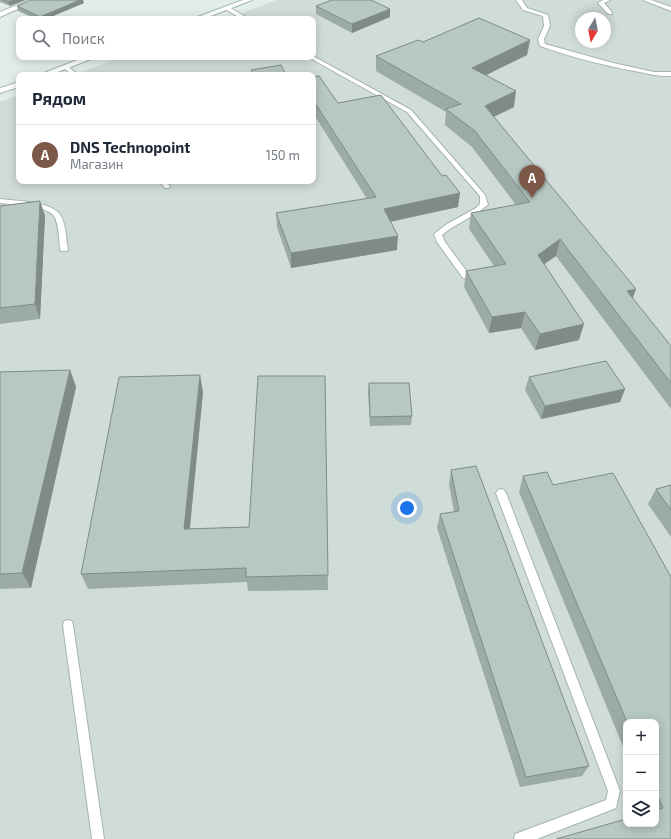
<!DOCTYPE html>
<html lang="ru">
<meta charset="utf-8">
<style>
body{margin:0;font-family:"Exo 2",sans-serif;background:#f2f2f3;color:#1f2937}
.controls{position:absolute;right:12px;bottom:12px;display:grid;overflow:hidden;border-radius:8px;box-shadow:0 2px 10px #0003}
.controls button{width:36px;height:36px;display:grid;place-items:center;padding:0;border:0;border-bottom:1px solid #e0e1e3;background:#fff;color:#1f2937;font:20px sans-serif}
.compass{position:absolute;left:575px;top:12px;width:36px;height:36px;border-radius:50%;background:#fff;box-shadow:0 2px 10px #0003;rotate:190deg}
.you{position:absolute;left:407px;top:508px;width:14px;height:14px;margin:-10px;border:3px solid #fff;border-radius:50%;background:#1a73e8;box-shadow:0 0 0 6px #1a73e833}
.badge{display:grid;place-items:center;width:26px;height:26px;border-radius:50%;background:#7d5747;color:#fff;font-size:13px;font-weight:700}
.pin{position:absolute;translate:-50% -33px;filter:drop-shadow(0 1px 2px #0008)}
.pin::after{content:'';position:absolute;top:21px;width:14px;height:12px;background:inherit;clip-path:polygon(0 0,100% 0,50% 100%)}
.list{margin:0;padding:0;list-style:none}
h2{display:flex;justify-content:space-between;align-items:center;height:52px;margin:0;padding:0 16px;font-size:17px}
h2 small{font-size:13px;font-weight:400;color:#747a83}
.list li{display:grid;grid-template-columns:26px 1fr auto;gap:12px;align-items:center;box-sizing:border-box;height:60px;padding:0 16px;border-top:1px solid #e0e1e3}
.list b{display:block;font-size:15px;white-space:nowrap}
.list p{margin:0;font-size:13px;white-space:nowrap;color:#747a83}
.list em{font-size:13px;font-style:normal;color:#747a83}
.icon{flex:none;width:22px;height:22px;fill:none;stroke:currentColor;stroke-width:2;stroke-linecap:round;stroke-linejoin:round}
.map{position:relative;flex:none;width:671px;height:839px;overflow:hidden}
.search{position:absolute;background:#fff;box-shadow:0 2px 10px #0003;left:16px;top:16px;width:300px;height:44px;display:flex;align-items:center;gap:10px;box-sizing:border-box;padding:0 14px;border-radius:8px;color:#747a83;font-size:15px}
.panel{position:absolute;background:#fff;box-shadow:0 2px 10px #0003;left:16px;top:72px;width:300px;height:112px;border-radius:8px}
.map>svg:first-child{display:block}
.built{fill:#d0dcd7;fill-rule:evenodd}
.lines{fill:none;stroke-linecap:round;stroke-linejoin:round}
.service-casing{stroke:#a5b4b0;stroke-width:2}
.minor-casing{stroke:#a5b4b0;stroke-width:2}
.secondary-casing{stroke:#a0b8b2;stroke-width:2}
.service{fill:#fff;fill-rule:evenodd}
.minor{fill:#fff;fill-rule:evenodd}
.secondary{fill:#fff;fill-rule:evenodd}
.wall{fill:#9daba7}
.shaded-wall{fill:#808b88}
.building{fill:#b7c7c2;stroke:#808b88}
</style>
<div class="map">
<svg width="671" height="839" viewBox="0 0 671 839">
<rect width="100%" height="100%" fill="#e2ece8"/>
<path class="built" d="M277,0H671V839H0V102L19,95V181H313V75H73L122,57H313V19H225ZM581,18H605V42H581ZM626,722H656V824H626Z"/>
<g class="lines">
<g class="service-casing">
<g id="service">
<path d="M516,0H522L527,8L548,15L550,26L544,39L545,44L613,63L654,72H671V76C658,77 646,73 634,71C602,65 571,57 540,46L538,39L544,26L543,16L523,10Z"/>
<path d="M603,0H610L604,3L612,12V14H608L598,3Z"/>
<path d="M643,0H651L671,7V11Z"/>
<path d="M225,7H229L249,19H242L225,9Z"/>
<path d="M313,56L411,110L485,195L488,205L486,206C473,218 456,223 442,235L445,242L470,276L469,278H463L437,242L434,234L447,224L476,208L480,204V196L407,112L308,57H313Z"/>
<path d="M64,66H68L78,75H72L64,68Z"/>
<path d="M159,181H166L170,187L169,188H165Z"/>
<path d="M0,199C15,201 53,201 61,216C66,225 66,239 68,249L67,251H61L60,249C59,239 59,224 54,216C46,205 12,205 0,203Z"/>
<path d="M501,489L504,490L506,493L620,791L616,808L537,839H514L515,834L606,800L608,791L496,493L498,490Z"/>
<path d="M68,620L72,621L73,625L104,839H92L63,625L64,621Z"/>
</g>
</g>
<g class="minor-casing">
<path id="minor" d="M29,0H38L0,17V12Z"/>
</g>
<g class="secondary-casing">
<g id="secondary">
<path d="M243,0H252L203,19H192Z"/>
<path d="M85,57H96L50,75H39Z"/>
<path d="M19,82V87L0,93V88Z"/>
</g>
</g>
<use href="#service" class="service"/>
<use href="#minor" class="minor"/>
<use href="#secondary" class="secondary"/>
</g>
<g class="wall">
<path d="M0,0H25L10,6L0,2Z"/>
<path d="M84,3L46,19H36L18,11L17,6Z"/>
<path d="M316,6L390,17L352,33L316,14Z"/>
<path d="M530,40L527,55L486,75L514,107L493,117L636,289L632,298L671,346V409L556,256L544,264L579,340L535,350L521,328L489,333L464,287L466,271L494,266L469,229L471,213L516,205L472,147L445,125L446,112L376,71V56L423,42Z"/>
<path d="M313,77L338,103L458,207L391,222L397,250L291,268L277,227L276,213L367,199L313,113Z"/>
<path d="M40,201L45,216L40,319L0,324V206Z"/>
<path d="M70,370L76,387L31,588L0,589V372Z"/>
<path d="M325,376L328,590L248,591L247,582L88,589L81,574L203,392L190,529L249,527Z"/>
<path d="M529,377L625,389L620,402L541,419L525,390Z"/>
<path d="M369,383L412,416L411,425L370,426L368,392Z"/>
<path d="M451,470L589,766L582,776L520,787L437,528L440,514L454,512L449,484Z"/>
<path d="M523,476L553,485L671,577V839L656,824V722H626V754L519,492Z"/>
<path d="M671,485V537L648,504L656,489Z"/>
</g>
<g class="shaded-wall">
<path d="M14,0H25L10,6L8,2Z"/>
<path d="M80,0H83L84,3L46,19H40V17Z"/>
<path d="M390,9V17L352,33V24Z"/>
<path d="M530,40L527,55L470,83L472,68Z"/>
<path d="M516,91L514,107L483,122L485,106Z"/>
<path d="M460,193L458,207L383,223L384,209Z"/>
<path d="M40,201L45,216L40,319L35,304Z"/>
<path d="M398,236L397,250L291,268V253Z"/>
<path d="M560,239L556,256L534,271L538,255Z"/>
<path d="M636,289L630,306L627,291Z"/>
<path d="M525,312L521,328L489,333L492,317Z"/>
<path d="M584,324L579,340L535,350L540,334Z"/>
<path d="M70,370L76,387L31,588L22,573Z"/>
<path d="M200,375L203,392L188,545L184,529Z"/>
<path d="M625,389L620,402L541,419L545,406Z"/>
</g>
<g class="building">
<path d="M3,0H14L8,2Z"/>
<path d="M31,0H80L40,17L17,6Z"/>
<path d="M332,0H371L390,9L352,24L316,6Z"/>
<path d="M479,18L530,40L472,68L516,91L485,106L636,289L627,291L671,346V383L560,239L538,255L584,324L540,334L525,312L492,317L466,271L506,264L471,213L530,202L475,131L446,109L461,104L376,56L418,40L423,42Z"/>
<path d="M281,65L286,75H254L251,70Z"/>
<path d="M319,76L338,103L381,95L442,176L446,175L460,193L384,209L398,236L291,253L276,213L376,197L313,100V77Z"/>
<path d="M40,201L35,304L0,308V206Z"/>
<path d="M606,361L625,389L545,406L529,377Z"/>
<path d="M70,370L22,573L0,574V372Z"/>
<path d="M200,375L184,529L249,527L258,376H325L328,575L246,577V568L81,574L119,377Z"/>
<path d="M369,383H409L412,416L370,417Z"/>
<path d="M476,466L589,766L526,777L440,514L459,511L451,470Z"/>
<path d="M547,472L553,485L613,473L671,577V839H556L626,819V824H656V810L663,808L656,792V722H627L523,476Z"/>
<path d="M671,485V510L656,489Z"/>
</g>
</svg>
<div class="controls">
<button>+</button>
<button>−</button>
<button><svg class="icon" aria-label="layers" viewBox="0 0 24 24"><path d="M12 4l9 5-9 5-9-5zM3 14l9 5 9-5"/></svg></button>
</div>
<svg class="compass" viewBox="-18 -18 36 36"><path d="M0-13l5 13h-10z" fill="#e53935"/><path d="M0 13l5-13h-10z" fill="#747a83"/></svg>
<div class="you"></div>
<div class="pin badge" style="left:532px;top:198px">A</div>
<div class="search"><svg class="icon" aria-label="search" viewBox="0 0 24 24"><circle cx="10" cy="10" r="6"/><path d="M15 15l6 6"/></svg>Поиск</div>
<section class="panel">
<h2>Рядом<small></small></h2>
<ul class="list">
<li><span class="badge">A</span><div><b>DNS Technopoint</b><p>Магазин</p></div><em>150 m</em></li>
</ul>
</section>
</div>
